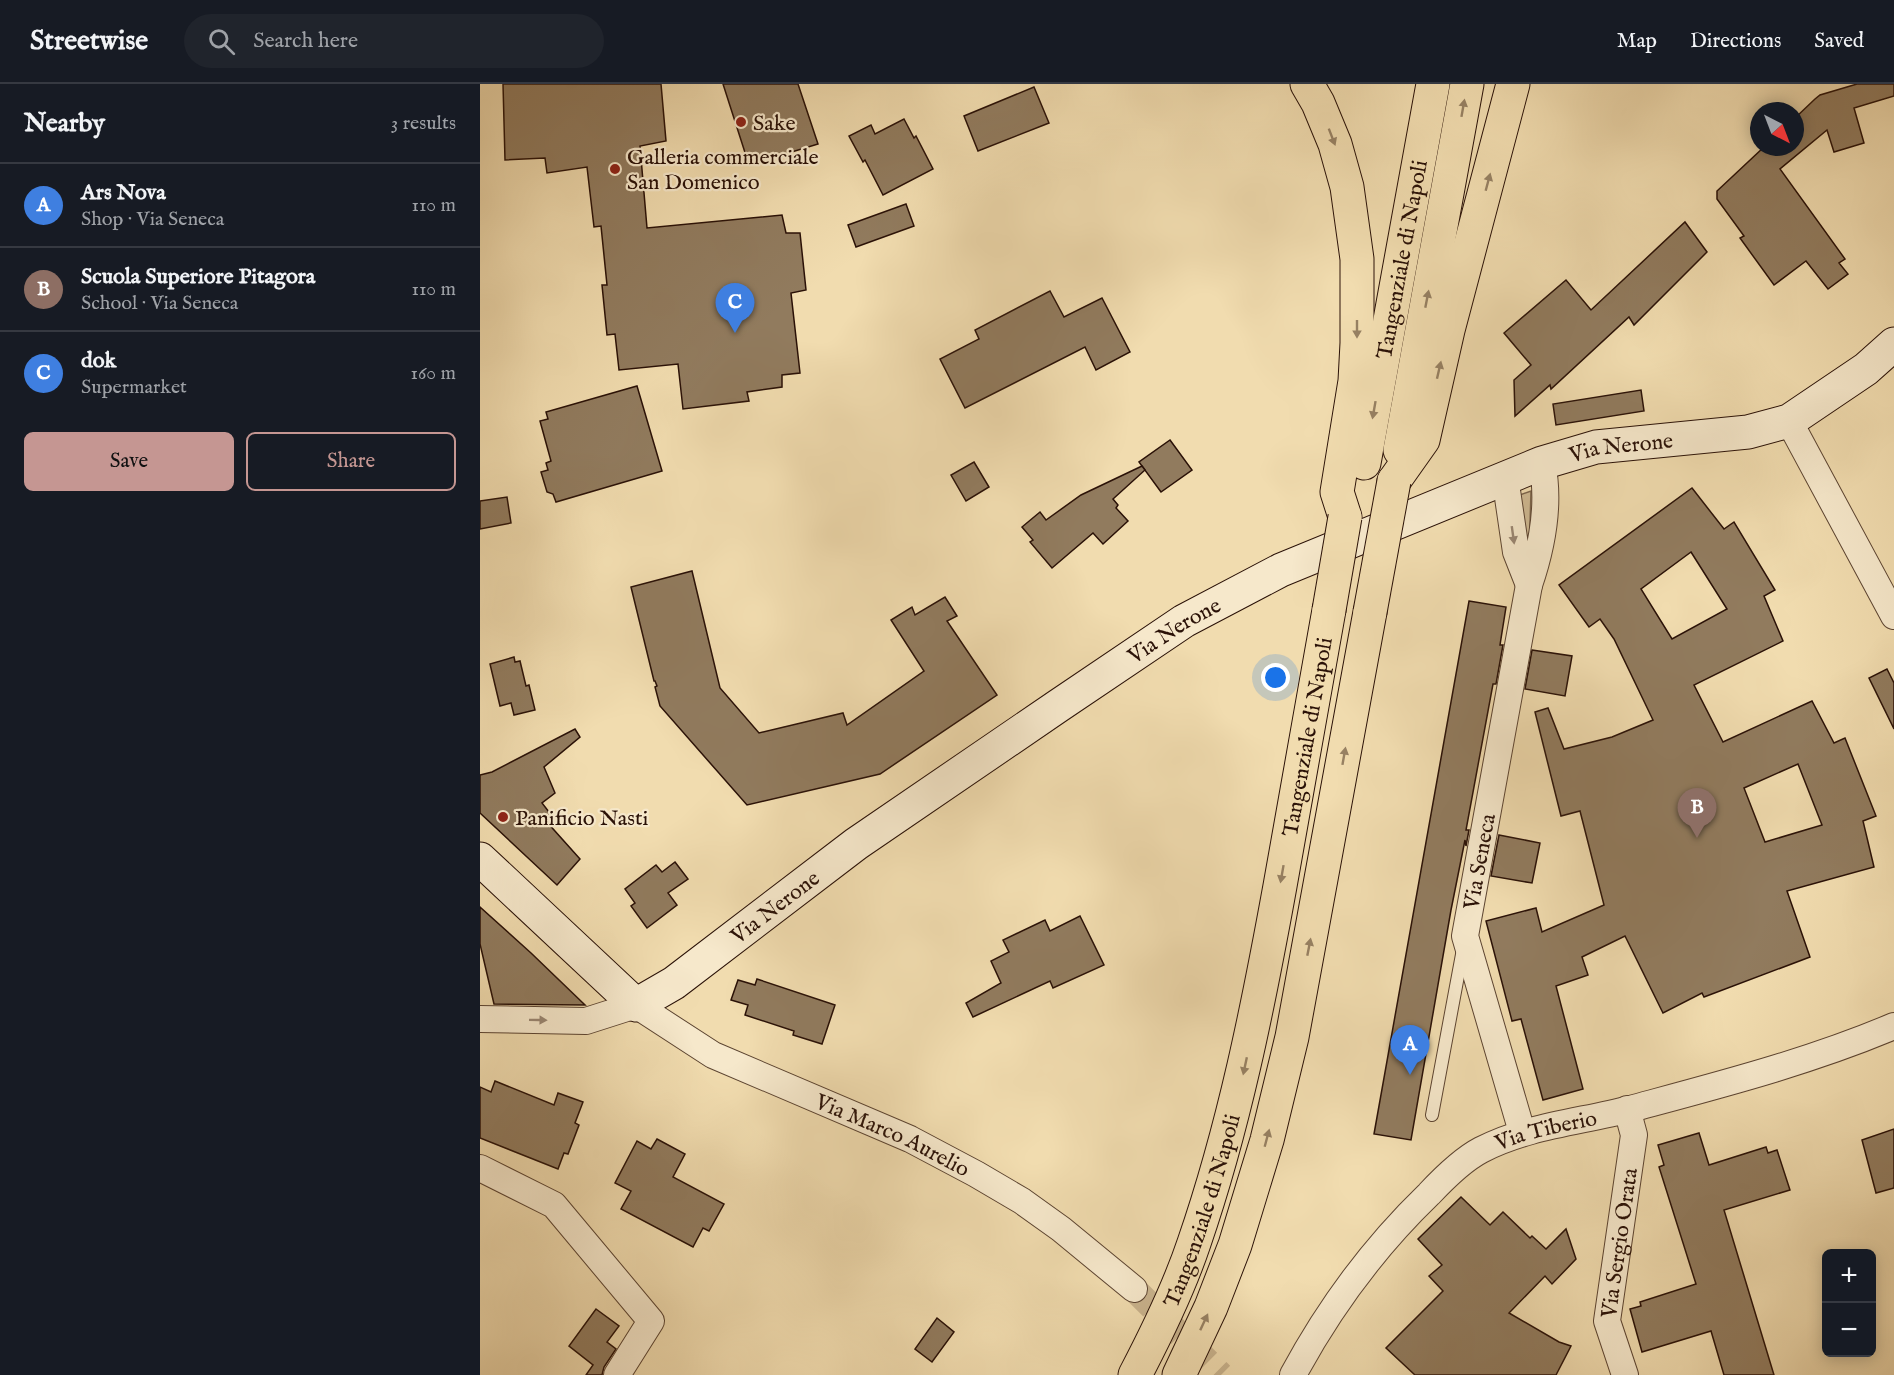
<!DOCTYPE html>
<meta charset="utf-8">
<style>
body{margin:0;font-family:"IM FELL English",serif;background:#20242c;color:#f1f3f6}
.controls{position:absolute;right:18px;bottom:18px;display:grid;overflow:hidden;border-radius:9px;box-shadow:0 3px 15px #0003}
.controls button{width:54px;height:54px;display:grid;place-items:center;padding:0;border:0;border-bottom:2px solid #363941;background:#171b24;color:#f1f3f6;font:30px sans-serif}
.compass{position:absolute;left:1270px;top:18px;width:54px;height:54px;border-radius:50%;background:#171b24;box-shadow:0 3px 15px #0003;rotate:138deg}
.you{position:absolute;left:796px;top:594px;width:21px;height:21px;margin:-15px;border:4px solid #fff;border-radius:50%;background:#1a73e8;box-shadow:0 0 0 9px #1a73e833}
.badge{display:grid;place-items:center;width:39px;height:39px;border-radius:50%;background:#c59692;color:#fff;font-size:20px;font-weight:700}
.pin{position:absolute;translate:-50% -50px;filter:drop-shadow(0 2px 3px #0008)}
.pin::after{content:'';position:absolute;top:32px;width:21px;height:18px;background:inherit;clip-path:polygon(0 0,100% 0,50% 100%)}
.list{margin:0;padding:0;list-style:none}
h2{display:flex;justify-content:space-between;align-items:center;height:78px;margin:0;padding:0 24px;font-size:26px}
h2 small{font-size:20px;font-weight:400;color:#9ea1a6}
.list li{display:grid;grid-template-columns:39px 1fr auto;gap:18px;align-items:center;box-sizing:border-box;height:84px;padding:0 24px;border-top:2px solid #363941}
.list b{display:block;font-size:22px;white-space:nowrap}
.list p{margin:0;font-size:20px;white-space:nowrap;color:#9ea1a6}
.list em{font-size:20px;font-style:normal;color:#9ea1a6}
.actions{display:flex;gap:12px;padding:18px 24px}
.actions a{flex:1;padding:14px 0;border:2px solid #c59692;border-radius:9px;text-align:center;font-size:21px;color:#c59692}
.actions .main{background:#c59692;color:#111}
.icon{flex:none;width:33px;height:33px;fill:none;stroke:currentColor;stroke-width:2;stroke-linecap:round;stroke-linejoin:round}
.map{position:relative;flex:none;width:1414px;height:1291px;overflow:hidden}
header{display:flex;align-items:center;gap:36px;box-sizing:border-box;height:84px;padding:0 30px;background:#171b24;border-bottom:2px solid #363941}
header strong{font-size:28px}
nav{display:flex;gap:33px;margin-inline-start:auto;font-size:21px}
.search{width:420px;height:54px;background:#20242c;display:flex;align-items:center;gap:15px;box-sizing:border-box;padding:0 21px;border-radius:33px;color:#9ea1a6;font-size:22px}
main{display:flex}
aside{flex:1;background:#171b24}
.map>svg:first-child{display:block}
.green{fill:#cfb992;stroke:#7c654c;stroke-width:1.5}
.building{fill:#917b5e;stroke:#2a1107;stroke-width:1.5;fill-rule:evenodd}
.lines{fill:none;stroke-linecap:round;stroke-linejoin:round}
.street-tunnel{stroke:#c9b38d;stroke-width:26;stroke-dasharray:26 13;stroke-linecap:butt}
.lane-casing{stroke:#5c4431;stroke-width:14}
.street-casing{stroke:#5c4431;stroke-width:28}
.secondary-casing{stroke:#2a1107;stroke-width:35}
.highway-casing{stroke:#2a1107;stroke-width:35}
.lane{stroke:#f6e8cb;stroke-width:12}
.street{stroke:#f6e8cb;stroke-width:26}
.secondary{stroke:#f6e8cb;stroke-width:33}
.highway{stroke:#f1dcaf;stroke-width:33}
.highway-bridge-casing{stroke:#2a1107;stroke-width:35;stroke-linecap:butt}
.highway-bridge{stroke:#f1dcaf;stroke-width:33}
.oneway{fill:#978163}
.oneway2{fill:#9a8773}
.poi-dot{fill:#8f2418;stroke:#f6e8cb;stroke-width:2}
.labels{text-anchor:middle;stroke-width:4.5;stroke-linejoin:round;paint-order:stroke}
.poi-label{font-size:22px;fill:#2a1107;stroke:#f6e8cb;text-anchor:start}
.street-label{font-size:22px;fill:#2a1107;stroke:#f6e8cb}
</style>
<header>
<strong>Streetwise</strong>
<div class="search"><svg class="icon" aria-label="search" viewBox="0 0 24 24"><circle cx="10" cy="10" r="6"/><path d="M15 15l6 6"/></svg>Search here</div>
<nav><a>Map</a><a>Directions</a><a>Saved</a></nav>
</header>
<main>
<aside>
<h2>Nearby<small>3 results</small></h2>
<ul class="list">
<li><span class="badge" style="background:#3f7fe0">A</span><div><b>Ars Nova</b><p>Shop · Via Seneca</p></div><em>110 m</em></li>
<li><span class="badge" style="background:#8d6e63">B</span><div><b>Scuola Superiore Pitagora</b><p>School · Via Seneca</p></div><em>110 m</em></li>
<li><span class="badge" style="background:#3f7fe0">C</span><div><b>dok</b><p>Supermarket</p></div><em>160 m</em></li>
</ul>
<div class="actions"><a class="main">Save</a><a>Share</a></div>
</aside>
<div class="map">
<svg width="1414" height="1291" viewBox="0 0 1414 1291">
<rect width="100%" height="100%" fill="#f1dcaf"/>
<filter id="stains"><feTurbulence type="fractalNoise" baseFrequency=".00333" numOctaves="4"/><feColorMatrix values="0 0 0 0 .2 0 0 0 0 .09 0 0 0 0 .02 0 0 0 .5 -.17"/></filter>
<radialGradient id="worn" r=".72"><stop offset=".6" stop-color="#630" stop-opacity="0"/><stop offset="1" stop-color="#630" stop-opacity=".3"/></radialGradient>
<path class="green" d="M1051,407L1049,476L1037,412Z"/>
<g class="building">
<path d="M23,0H181L186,57L160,62L167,144L302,131L306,149H320L326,206L311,209L320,289L302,291V303L267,308L269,317L203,325L198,280L139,286L135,250L127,251L122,201H127L121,142L114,143L107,83L67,89L65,74L25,76Z"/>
<path d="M243,0H318L338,60L269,81Z"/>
<path d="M1377,0H1414V12L1374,24L1384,59L1354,68L1347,46L1300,85L1365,175L1359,179L1368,190L1348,205L1326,177L1294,201L1260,154L1264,152L1237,115V107L1284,63H1315V34L1335,15L1340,11Z"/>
<path d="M554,3L569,39L498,67L484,32Z"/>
<path d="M424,35L434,54L436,52L453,85L403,111L385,76L383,78L369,52L391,41L395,50Z"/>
<path d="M426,120L434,142L376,163L368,141Z"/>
<path d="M1205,138L1227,168L1154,241L1149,233L1071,305L1070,301L1035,332L1034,296L1051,281L1024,249L1086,196L1111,226Z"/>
<path d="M570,207L584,233L622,214L650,268L616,286L605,263L485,324L460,275L499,255L495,246Z"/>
<path d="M157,302L182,387L76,418L73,410L67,408L61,388L68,386L66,379L71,377L60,337L68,335L66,328Z"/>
<path d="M1161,306L1164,327L1076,341L1073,320Z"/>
<path d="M690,356L712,386L681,408L659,378Z"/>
<path d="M494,378L509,403L486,417L471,391Z"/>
<path d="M662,382L665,386L633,415L638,421L636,424L648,437L623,460L613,449L572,484L550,458L553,456L542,443L560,428L566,436L601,411Z"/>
<path d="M1212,404L1244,445L1254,438L1295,506L1284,512L1303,557L1214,601L1243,658L1332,617L1354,659L1365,654L1396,732L1383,737L1394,783L1307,807L1330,873L1224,913L1222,909L1183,929L1145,852L1102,873L1108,891L1076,902L1103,1005L1063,1016L1041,935L1032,937L1006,837L1056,824L1062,848L1124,821L1100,727L1081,732L1055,628L1068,624L1084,665L1132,653L1173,636L1134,555L1120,535L1109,543L1079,501ZM1211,468L1247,525L1192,555L1161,505ZM1318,680L1342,741L1285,758L1264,704Z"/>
<path d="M27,413L31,439L0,445V417Z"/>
<path d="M212,487L240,604L279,649L363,629L367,641L444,587L411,536L432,523L435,531L465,513L477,532L467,537L517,611L400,690L267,721L180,622L175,603L177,602L175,597H174L151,503Z"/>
<path d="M989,517L1026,523L1020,561H1023L1016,600H1013L986,746H989L986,762L985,756L971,826L931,1056L894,1050Z"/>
<path d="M1052,566L1092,572L1085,612L1045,605Z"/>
<path d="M34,573L35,578L40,577L46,602L49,601L55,626L34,631L31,619L20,622L10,580Z"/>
<path d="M1407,585L1414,599V645L1389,594Z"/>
<path d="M95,645L100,653L64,683L75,709L62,719L72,732L66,737L100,775L77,801L0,729V691L12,688Z"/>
<path d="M1019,751L1060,759L1052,799L1011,792Z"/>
<path d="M195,778L208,795L188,809L197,821L167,844L151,822L155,819L145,805L176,781L182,788Z"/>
<path d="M0,823L51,869L105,921L14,920L0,860Z"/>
<path d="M600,832L624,881L573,904L570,897L493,933L486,919L521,899L511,877L529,868L523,856L565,836L570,847Z"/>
<path d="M277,895L355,921L342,960L313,951L314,947L265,931L268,921L251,916L258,896L275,901Z"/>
<path d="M15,997L74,1021L78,1009L103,1018L95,1039L99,1041L88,1070L84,1069L78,1085L0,1054V1003L11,1008Z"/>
<path d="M1414,1045V1104L1396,1109L1382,1056Z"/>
<path d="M1219,1049L1229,1081L1286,1063L1288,1069L1297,1066L1310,1106L1244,1126L1294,1291H1244L1231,1247L1162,1268L1150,1225L1161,1222L1160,1218L1216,1200L1179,1083L1184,1081L1178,1061Z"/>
<path d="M177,1055L205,1070L193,1093L244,1120L229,1147L223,1144L213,1163L141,1125L151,1107L135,1099L157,1057L171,1065Z"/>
<path d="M981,1113L1010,1141L1023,1128L1050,1154L1052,1152L1066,1165L1086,1145L1096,1175L1072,1200L1065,1192L1029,1229L1079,1258L1091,1262L1076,1291H935L906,1264L963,1207L949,1192L962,1181L938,1155Z"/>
<path d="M116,1225L139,1242L127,1258L136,1265L124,1283L122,1291H106L113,1281L89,1262Z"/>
<path d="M457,1234L474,1248L452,1278L435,1265Z"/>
</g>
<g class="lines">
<path class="street-tunnel" d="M654,1205L741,1291"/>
<g class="lane-casing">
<path id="lane" d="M952,1031L983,865"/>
</g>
<g class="street-casing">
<g id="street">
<path d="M1309,337L1414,532"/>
<path d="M1025,393L1036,468L1049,501C1062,463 1070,418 1062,379"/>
<path id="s1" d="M0,935L106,937L156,921L233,971L430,1055L496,1090L542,1117L581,1145L654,1205"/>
<path id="s2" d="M1042,1048L985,852L1049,501"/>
<path d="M0,1084L74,1121L171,1237L137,1291"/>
<path id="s3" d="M813,1291C849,1224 894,1163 949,1110C964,1094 982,1076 1001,1066C1047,1042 1100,1038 1150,1025C1239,1001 1329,978 1414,942"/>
<path id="s4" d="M1145,1291L1127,1237L1154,1051L1147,1025"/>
</g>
</g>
<g class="secondary-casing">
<g id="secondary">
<path id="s5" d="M0,775L156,921L194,899L376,760L578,622L704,537L801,486L1062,379L1116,363L1268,348L1309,337L1386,285L1414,260"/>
</g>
</g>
<g class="highway-casing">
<g id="highway">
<path d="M827,0L838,19L855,60L867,103L877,175V259L875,297L857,408L865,433"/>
<path d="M920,366L987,0"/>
<path id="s6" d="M884,379L953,0"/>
<path d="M914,397L943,356L968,246L1033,0"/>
<path id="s7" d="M655,1291C677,1249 699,1204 714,1159C754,1043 778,923 800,802C816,710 833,618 849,526"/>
<path d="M699,1291L731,1223L755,1161L787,1056L812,953L890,528"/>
</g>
</g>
<use href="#lane" class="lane"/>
<use href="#street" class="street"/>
<use href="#secondary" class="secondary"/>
<use href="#highway" class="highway"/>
<g class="highway-bridge-casing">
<g id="highway-bridge">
<path d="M849,526L865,433"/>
<path d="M890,528L914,397"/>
</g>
</g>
<use href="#highway-bridge" class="highway-bridge"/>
</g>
<defs><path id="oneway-solid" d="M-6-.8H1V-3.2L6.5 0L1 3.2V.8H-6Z" transform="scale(1.5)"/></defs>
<g class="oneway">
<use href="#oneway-solid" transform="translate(983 24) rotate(-80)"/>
<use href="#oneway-solid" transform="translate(852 53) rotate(69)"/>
<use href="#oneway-solid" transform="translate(1008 98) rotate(-75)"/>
<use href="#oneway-solid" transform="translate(947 215) rotate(-79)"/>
<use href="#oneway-solid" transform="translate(877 245) rotate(90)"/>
<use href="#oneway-solid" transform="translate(959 286) rotate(-77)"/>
<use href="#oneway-solid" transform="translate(894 326) rotate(100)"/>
<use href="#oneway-solid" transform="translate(864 672) rotate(-80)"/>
<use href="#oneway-solid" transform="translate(802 790) rotate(100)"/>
<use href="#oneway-solid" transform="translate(829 863) rotate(-79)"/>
<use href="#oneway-solid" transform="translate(765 982) rotate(102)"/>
<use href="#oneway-solid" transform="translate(787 1054) rotate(-75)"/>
<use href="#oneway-solid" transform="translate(724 1238) rotate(-65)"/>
</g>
<g class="oneway2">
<use href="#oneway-solid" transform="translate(1033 451) rotate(82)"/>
<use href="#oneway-solid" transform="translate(58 936) rotate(1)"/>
</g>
<g class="poi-dot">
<circle cx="261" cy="38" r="6"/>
<circle cx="135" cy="85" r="6"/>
<circle cx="23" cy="733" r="6"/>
</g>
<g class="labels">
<g class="poi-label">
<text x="273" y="46">Sake</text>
<text x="147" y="80">Galleria commerciale<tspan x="147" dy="25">San Domenico</tspan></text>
<text x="35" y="741">Panificio Nasti</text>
</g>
<g class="street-label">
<text dy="8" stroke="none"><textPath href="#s6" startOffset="207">Tangenziale di Napoli</textPath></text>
<text dy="8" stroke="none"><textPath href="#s5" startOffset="1356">Via Nerone</textPath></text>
<text dy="8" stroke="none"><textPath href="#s5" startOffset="870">Via Nerone</textPath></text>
<text dy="8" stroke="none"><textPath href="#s7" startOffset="664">Tangenziale di Napoli</textPath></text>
<text dy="8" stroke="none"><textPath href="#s2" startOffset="280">Via Seneca</textPath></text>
<text dy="8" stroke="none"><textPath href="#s5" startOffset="384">Via Nerone</textPath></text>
<text dy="8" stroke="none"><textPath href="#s3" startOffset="364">Via Tiberio</textPath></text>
<text dy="8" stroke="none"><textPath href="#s1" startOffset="447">Via Marco Aurelio</textPath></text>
<text dy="8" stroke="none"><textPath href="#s7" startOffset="178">Tangenziale di Napoli</textPath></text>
<text dy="8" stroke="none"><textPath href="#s4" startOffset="136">Via Sergio Orata</textPath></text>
</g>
</g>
<rect width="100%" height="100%" filter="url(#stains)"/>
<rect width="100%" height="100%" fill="url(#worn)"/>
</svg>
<div class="controls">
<button>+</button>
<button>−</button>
</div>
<svg class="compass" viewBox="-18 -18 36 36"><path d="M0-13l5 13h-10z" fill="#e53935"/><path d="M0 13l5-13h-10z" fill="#9ea1a6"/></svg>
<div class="you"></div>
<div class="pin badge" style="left:930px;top:991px;background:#3f7fe0">A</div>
<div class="pin badge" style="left:1217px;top:754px;background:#8d6e63">B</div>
<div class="pin badge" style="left:255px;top:249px;background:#3f7fe0">C</div>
</div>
</main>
